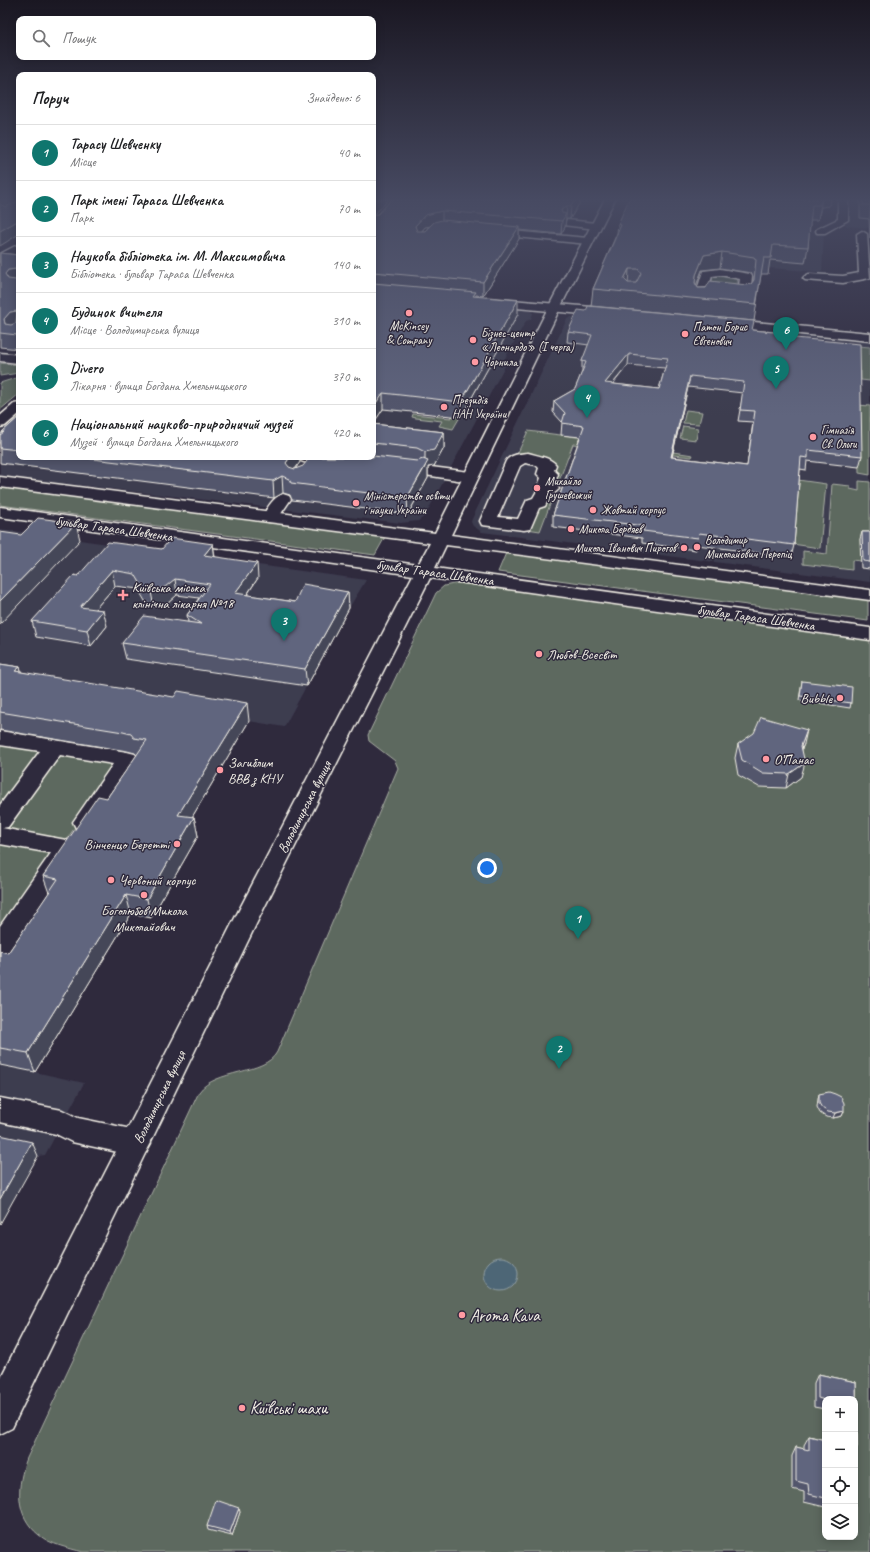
<!DOCTYPE html>
<html lang="uk">
<meta charset="utf-8">
<style>
body{margin:0;font-family:Caveat,sans-serif;background:#f6f6f6;color:#202124}
.controls{position:absolute;right:12px;bottom:12px;display:grid;overflow:hidden;border-radius:8px;box-shadow:0 2px 10px #0003}
.controls button{width:36px;height:36px;display:grid;place-items:center;padding:0;border:0;border-bottom:1px solid #e0e0e0;background:#fff;color:#202124;font:20px sans-serif}
.you{position:absolute;left:487px;top:868px;width:14px;height:14px;margin:-10px;border:3px solid #fff;border-radius:50%;background:#1a73e8;box-shadow:0 0 0 6px #1a73e833}
.badge{display:grid;place-items:center;width:26px;height:26px;border-radius:50%;background:#0f766e;color:#fff;font-size:13px;font-weight:700}
.pin{position:absolute;translate:-50% -33px;filter:drop-shadow(0 1px 2px #0008)}
.pin::after{content:'';position:absolute;top:21px;width:14px;height:12px;background:inherit;clip-path:polygon(0 0,100% 0,50% 100%)}
.list{margin:0;padding:0;list-style:none}
h2{display:flex;justify-content:space-between;align-items:center;height:52px;margin:0;padding:0 16px;font-size:17px}
h2 small{font-size:13px;font-weight:400;color:#757577}
.list li{display:grid;grid-template-columns:26px 1fr auto;gap:12px;align-items:center;box-sizing:border-box;height:56px;padding:0 16px;border-top:1px solid #e0e0e0}
.list b{display:block;font-size:15px;white-space:nowrap}
.list p{margin:0;font-size:13px;white-space:nowrap;color:#757577}
.list em{font-size:13px;font-style:normal;color:#757577}
.icon{flex:none;width:22px;height:22px;fill:none;stroke:currentColor;stroke-width:2;stroke-linecap:round;stroke-linejoin:round}
.map{position:relative;flex:none;width:870px;height:1552px;overflow:hidden}
.search{position:absolute;background:#fff;box-shadow:0 2px 10px #0003;left:16px;top:16px;width:360px;height:44px;display:flex;align-items:center;gap:10px;box-sizing:border-box;padding:0 14px;border-radius:8px;color:#757577;font-size:15px}
.panel{position:absolute;background:#fff;box-shadow:0 2px 10px #0003;left:16px;top:72px;width:360px;height:388px;border-radius:8px}
.map>svg:first-child{display:block}
.built{fill:#3e3c50}
.green{fill:#5d695e;stroke:#a8ada3;fill-rule:evenodd}
.water{fill:#4d6676;stroke:#909ea4}
.lines{fill:none;stroke-linecap:round;stroke-linejoin:round}
.minor-casing{stroke:#f4f1e8;stroke-width:3}
.major-casing{stroke:#f4f1e8;stroke-width:3}
.minor{fill:#2f2a3d;fill-rule:evenodd}
.major{fill:#2f2a3d;fill-rule:evenodd}
.wall{fill:#53576c;stroke:#f4f1e8;fill-rule:evenodd}
.shaded-wall{fill:#444758;stroke:#f4f1e8}
.building{fill:#61657e;stroke:#f4f1e8;fill-rule:evenodd}
.poi-dot{fill:#ff9aa2;stroke:#2f2a3d;stroke-width:1.5}
.labels{text-anchor:middle;stroke-width:3;stroke-linejoin:round;paint-order:stroke}
.far-poi-label{font-size:12px;fill:#f4f1e8;stroke:#2f2a3d;text-anchor:start}
.street-label{font-size:14px;fill:#f4f1e8;stroke:#2f2a3d}
.poi-label{font-size:14px;fill:#f4f1e8;stroke:#2f2a3d;text-anchor:start}
.near-poi-label{font-size:17px;fill:#f4f1e8;stroke:#2f2a3d;text-anchor:start}
</style>
<div class="map">
<svg width="870" height="1552" viewBox="0 0 870 1552">
<rect width="100%" height="100%" fill="#2f2a3d"/>
<filter id="ink" filterUnits="userSpaceOnUse"><feTurbulence type="fractalNoise" baseFrequency=".025" numOctaves="2"/><feDisplacementMap in="SourceGraphic" scale="8" xChannelSelector="R" yChannelSelector="G"/><feConvolveMatrix kernelMatrix="1 2 1 2 8 2 1 2 1" color-interpolation-filters="sRGB"/></filter>
<g filter="url(#ink)">
<g class="built">
<path d="M847,199H870V228L846,226Z"/>
<path d="M756,226L824,231L822,272L769,268L768,274L704,269Z"/>
<path d="M373,294L525,308L533,313L531,319L526,321L504,360L507,362L425,516L418,521L401,523L0,476V426L19,409V457H373Z"/>
<path d="M576,315L870,341V582L490,533L482,532L473,526L471,522L472,519L567,319Z"/>
<path d="M0,529L366,580L349,608L284,727L249,721L182,833L198,836L151,918L131,914L35,1072L84,1083L45,1155L38,1156L0,1224Z"/>
</g>
<g class="green">
<path d="M720,275L738,277L736,291L710,289L713,277Z"/>
<path d="M788,340L870,347V381L861,380V371Z"/>
<path d="M0,363L19,365V373L0,376Z"/>
<path d="M19,377V394L0,410V383Z"/>
<path d="M858,405L870,406V475L859,473Z"/>
<path d="M686,410L702,412L699,424L683,423Z"/>
<path d="M413,414L451,418L452,416L460,417L453,429L439,426L442,421L416,418L412,417Z"/>
<path d="M683,426L698,428L696,440L680,438Z"/>
<path d="M528,431L674,449L673,452L693,455L692,457L573,444L540,531L527,529L539,503L548,465L514,461Z"/>
<path d="M798,480L826,484L820,548L792,544Z"/>
<path d="M859,481L870,482V540L860,539L861,561L852,560V570L803,564V551L827,554L832,484L850,486V489L859,491Z"/>
<path d="M0,487L385,537L375,555L0,505Z"/>
<path d="M506,553L868,600V621L498,572Z"/>
<path d="M458,583L870,638V1552H83C69,1548 51,1545 39,1535C14,1515 17,1485 27,1458L199,1092C215,1069 265,1075 277,1052L398,768L395,761L369,741L368,735L436,593L444,586ZM825,1399H855V1537H825Z"/>
<path d="M0,741L120,762L0,936Z"/>
</g>
<circle class="water" cx="501" cy="1274" r="17"/>
<g class="lines">
<g class="minor-casing">
<g id="minor">
<path d="M838,199H848V220L825,233H817L816,231L817,229L838,219Z"/>
<path d="M567,220L596,223L601,226L596,229L563,225L562,223Z"/>
<path d="M488,229L588,238L593,241L588,244L484,234L483,232L484,230Z"/>
<path d="M862,231L867,234L870,278L843,283L805,280L803,278L805,276L809,274L843,276L859,273L857,234Z"/>
<path d="M19,244V252L0,262V254Z"/>
<path d="M720,269L750,274L752,276L750,296L748,299L744,300L720,297L718,294L720,291L738,292L740,279L720,275L712,276L704,303H696L694,300L703,271Z"/>
<path d="M488,298L615,309L619,310L621,313L619,316L615,317L484,305L482,302L484,299Z"/>
<path d="M723,319L870,333V341L719,326L717,323L719,320Z"/>
<path d="M0,353L19,355V363L0,361Z"/>
<path d="M19,403V414L5,426L0,427V416L14,404Z"/>
<path d="M528,453C538,456 550,457 556,465L554,470L558,474L555,482L559,489L550,497L545,506L539,508L530,529L524,530L482,525L480,521L506,461C511,454 520,454 528,453ZM525,463L536,465L539,468L537,474L541,478L539,483L542,487L537,491L533,498L527,500L518,519L498,517L520,466Z"/>
<path d="M296,457H342L344,458L347,461L344,464L339,466L304,462L299,460Z"/>
<path d="M431,467L470,472L476,474L478,477L476,480L470,482L425,475L423,472L425,469Z"/>
<path d="M283,494L289,496L291,499L276,521L270,522L264,521L262,517C267,509 273,497 283,494Z"/>
<path d="M0,731L127,752L135,754L138,759L92,828L84,830L76,828L73,822L113,764L60,755L8,827L2,828L66,840L74,842L78,848L9,953L0,956V926L51,853L0,844V805L40,751L0,745Z"/>
<path d="M0,1098L62,1110L78,1118L136,1130L146,1134L151,1143L146,1152L136,1156L72,1142L56,1134L0,1122Z"/>
</g>
</g>
<g class="major-casing">
<path id="major" d="M605,199H615L560,308L451,535L870,590V600L446,545L435,568L870,628V640L430,578L261,914L12,1428L0,1434V1379L237,914L413,575L0,517V507L418,565L430,543L0,487V477L435,533L548,308Z"/>
</g>
<use href="#minor" class="minor"/>
<use href="#major" class="major"/>
</g>
<g class="wall">
<path d="M373,199H389L374,215L378,214L392,199H582L570,219H566L565,227L561,234L519,230V239L483,296L476,295V297L518,314L461,417L383,409L373,424ZM429,226L425,231H422L425,227Z"/>
<path d="M831,199L829,206L821,207L818,220H810L808,247L805,263L770,260L768,274H761L754,321L591,306L593,289L617,233L618,224ZM720,268L751,273L753,276V282L751,284L747,285L698,288L696,285L702,270Z"/>
<path d="M860,199H870V238L869,219L860,218Z"/>
<path d="M0,253L19,255V349L0,347Z"/>
<path d="M752,330L795,338L862,456L859,467L807,461L806,470L800,469L794,545L791,557L697,545L696,550L642,543V538L553,527V515L580,437L561,435L562,422L553,412L554,401L575,389L582,372V361L589,345L567,342L568,332ZM628,365L665,368L659,389L613,384ZM688,387L743,393L738,421L753,422L747,466L672,457Z"/>
<path d="M19,417V457H299L300,462L295,469L373,457V424L444,432V448L434,466L428,467V478L408,514L292,500L290,495L283,493L274,498L0,463V435L2,434V432Z"/>
<path d="M862,532H870V569L861,568L860,539Z"/>
<path d="M213,544L215,557L258,578L247,595L295,602L348,592L349,608L307,686L126,659L122,643L188,622L187,615L199,598L177,595L168,603L154,607L145,601L138,589L115,586L95,609L107,626L91,646L36,637L32,621L78,576L162,549Z"/>
<path d="M0,664L20,667L21,672L249,721L192,817H194L198,836L151,918L131,914L35,1072L0,1065V951L8,953L49,893L43,876L107,798L137,755L135,753L127,751L0,730Z"/>
<path d="M802,681L851,703L850,708L799,700Z"/>
<path d="M738,744H804L802,749L801,777L786,788L759,787L738,775L735,758Z"/>
<path d="M819,1094L844,1111L842,1116L833,1118L826,1117L820,1113L817,1107L818,1099Z"/>
<path d="M818,1374L856,1382L857,1447L855,1451V1399H825V1409L814,1407V1383Z"/>
<path d="M809,1436L825,1440V1507L804,1502V1492L792,1489V1456L796,1447L804,1449V1445Z"/>
<path d="M240,1512L232,1536L208,1530L207,1526Z"/>
</g>
<g class="shaded-wall">
<path d="M0,199H19V206L0,213Z"/>
<path d="M377,199H389L373,216V203Z"/>
<path d="M576,199H582L570,219L571,206Z"/>
<path d="M822,199H831L829,206L821,207L818,220Z"/>
<path d="M567,206L565,227L561,234L562,221L561,210Z"/>
<path d="M442,211V224L425,227L415,239V226L425,215Z"/>
<path d="M19,220V234L0,246V231Z"/>
<path d="M519,227V239L483,296V282Z"/>
<path d="M722,252L720,268L702,270L694,291L696,275L704,255Z"/>
<path d="M16,269L19,282L11,284L5,274L8,270Z"/>
<path d="M629,269L628,286L624,279Z"/>
<path d="M518,300V314L461,417V402Z"/>
<path d="M17,311L19,321L7,333L4,319L10,312Z"/>
<path d="M19,333V344L17,335Z"/>
<path d="M629,354L628,365L604,394L605,383Z"/>
<path d="M690,376L688,387L669,469L671,457Z"/>
<path d="M383,393V409L373,424V407Z"/>
<path d="M444,432V448L434,466L428,467V478L408,514L407,498L425,467V452Z"/>
<path d="M290,457H299L300,462L288,479L286,463Z"/>
<path d="M282,476L283,493L274,498L273,481Z"/>
<path d="M76,523L80,540L0,624V601Z"/>
<path d="M213,544L215,559L204,555Z"/>
<path d="M257,563L258,578L237,609L235,593Z"/>
<path d="M112,570L115,586L83,623L80,607Z"/>
<path d="M175,579L177,595L168,603L154,607L151,592Z"/>
<path d="M348,592L349,608L307,686L305,669Z"/>
<path d="M103,610L107,626L91,646L87,630Z"/>
<path d="M20,667L24,685L15,671Z"/>
<path d="M247,703L249,721L182,834L178,815Z"/>
<path d="M807,730L804,744L797,760L801,746Z"/>
<path d="M805,763L801,777L786,788L789,774Z"/>
<path d="M194,817L198,836L151,918L147,899Z"/>
<path d="M126,895L131,914L35,1072L28,1053Z"/>
<path d="M844,1111L842,1116L833,1118L835,1113Z"/>
<path d="M32,1142L38,1156L0,1224V1199Z"/>
<path d="M239,1508L240,1512L232,1536L230,1532Z"/>
</g>
<g class="building">
<path d="M17,199H19V220L0,231V204L5,207L17,202Z"/>
<path d="M373,199H377L373,203Z"/>
<path d="M392,199H576L571,206H567L561,210L562,213L566,214L562,221L442,211L425,215L415,226L417,231H425L434,222L442,220L519,227L483,282L373,272V215L378,214Z"/>
<path d="M629,199H822L820,205H812L808,247L773,245L771,258H764L756,304L593,289L621,225L618,224ZM722,252L754,257L756,260L754,280L751,284L747,285L710,281L706,288H698L695,283L696,275L704,255ZM629,269H638L641,273L636,283H628L624,279Z"/>
<rect x="863" y="199" width="7" height="6"/>
<path d="M0,253L19,255V333L17,335L0,333ZM16,269L18,270V278L16,280L8,279L5,274L8,270ZM17,311L16,323L11,325L5,324L4,319L10,312Z"/>
<path d="M373,283L476,292L473,296L518,300L461,402L383,393L373,407Z"/>
<path d="M588,306L754,321L752,330L796,334L795,338L860,344L862,456L808,450V458L801,457L794,545L699,533L698,538L643,531L645,526L553,515L584,426L562,423L565,413L554,401L575,389L586,362L582,361L592,335L568,332L578,310L586,311ZM629,354L668,358L659,389L605,383ZM690,376L744,382L740,410L755,411L747,466L671,457Z"/>
<path d="M19,417V450L0,448V435L4,432H2Z"/>
<path d="M373,424L444,432L434,450L425,452L417,448L373,443Z"/>
<path d="M373,456L417,461L423,459L428,461L407,498L291,483L289,479L282,476L273,481L77,457H290L286,463L289,467L295,469L303,466L310,457H373Z"/>
<path d="M38,518L76,523L0,601V532L21,535Z"/>
<path d="M862,532H870V562L863,561Z"/>
<path d="M171,538L213,544L204,555L257,563L235,593L295,602L303,584L348,592L305,669L122,643L144,616L201,624L187,615L210,584L175,579L165,587L151,592L142,586L135,574L112,570L80,607L103,610L87,630L32,621L74,575L78,576L108,542L162,549Z"/>
<path d="M0,664L20,667L15,671L174,697L178,691L247,703L178,815L194,817L147,899L126,895L28,1053L0,1048V951L8,953L58,879L43,876L98,796L107,798L147,740L134,738L131,734L123,732L0,712Z"/>
<path d="M802,681L852,687L851,703L800,696Z"/>
<path d="M761,717L807,730L801,746L805,763L789,774L763,773L742,760L738,744L754,733Z"/>
<path d="M829,1092L835,1094L841,1097L844,1103V1111L835,1113L828,1112L822,1108L819,1103V1094Z"/>
<path d="M0,1135L32,1142L0,1199Z"/>
<path d="M818,1374L856,1382L857,1447L855,1446V1399H825V1400L818,1398Z"/>
<path d="M809,1436L825,1440V1498L809,1494L808,1484L796,1481V1447L809,1450Z"/>
<path d="M216,1500L239,1508L230,1532L207,1526Z"/>
</g>
</g>
<linearGradient id="sky" x2="0" y2="1"><stop stop-color="#1a1722"/><stop offset="0.48" stop-color="#474a62"/><stop offset="1" stop-color="#474a62" stop-opacity="0"/></linearGradient>
<rect width="870" height="416" fill="url(#sky)"/>
<g class="poi-dot">
<circle cx="409" cy="313" r="4"/>
<circle cx="685" cy="334" r="4"/>
<circle cx="473" cy="340" r="4"/>
<circle cx="475" cy="362" r="4"/>
<circle cx="444" cy="407" r="4"/>
<circle cx="813" cy="437" r="4"/>
<circle cx="537" cy="488" r="4"/>
<circle cx="356" cy="503" r="4"/>
<circle cx="593" cy="510" r="4"/>
<circle cx="571" cy="529" r="4"/>
<circle cx="697" cy="547" r="4"/>
<circle cx="684" cy="548" r="4"/>
<path d="M121 589h4v4h4v4h-4v4h-4v-4h-4v-4h4z"/>
<circle cx="539" cy="654" r="4"/>
<circle cx="840" cy="698" r="4"/>
<circle cx="766" cy="759" r="4"/>
<circle cx="220" cy="770" r="4"/>
<circle cx="177" cy="844" r="4"/>
<circle cx="111" cy="880" r="4"/>
<circle cx="144" cy="895" r="4"/>
<circle cx="462" cy="1315" r="4"/>
<circle cx="242" cy="1408" r="4"/>
</g>
<g class="labels">
<g class="far-poi-label">
<text x="409" y="330" text-anchor="middle">McKinsey<tspan x="409" dy="14">&amp; Company</tspan></text>
<text x="693" y="331">Патон Борис<tspan x="693" dy="14">Євгенович</tspan></text>
<text x="481" y="337">Бізнес-центр<tspan x="481" dy="14">«Леонардо» (I черга)</tspan></text>
<text x="483" y="366">Чорнила</text>
<text x="452" y="404">Президія<tspan x="452" dy="14">НАН України</tspan></text>
<text x="821" y="434">Гімназія<tspan x="821" dy="14">Св. Ольги</tspan></text>
<text x="545" y="485">Михайло<tspan x="545" dy="14">Грушевський</tspan></text>
<text x="364" y="500">Міністерство освіти<tspan x="364" dy="14">і науки України</tspan></text>
<text x="601" y="514">Жовтий корпус</text>
<text x="579" y="533">Микола Бердяєв</text>
<text x="705" y="544">Володимир<tspan x="705" dy="14">Миколайович Перепіц</tspan></text>
<text x="676" y="552" text-anchor="end">Микола Іванович Пирогов</text>
</g>
<g class="street-label">
<text transform="translate(114 528) rotate(8)" y="5">бульвар Тараса Шевченка</text>
<text transform="translate(435 572) rotate(8)" y="5">бульвар Тараса Шевченка</text>
<text transform="translate(756 617) rotate(8)" y="5">бульвар Тараса Шевченка</text>
<text transform="translate(304 807) rotate(-63)" y="5">Володимирська вулиця</text>
<text transform="translate(159 1097) rotate(-64)" y="5">Володимирська вулиця</text>
</g>
<g class="poi-label">
<text x="132" y="592">Київська міська<tspan x="132" dy="16">клінічна лікарня №18</tspan></text>
<text x="547" y="659">Любов-Всесвіт</text>
<text x="832" y="703" text-anchor="end">Bubble</text>
<text x="774" y="764">О’Панас</text>
<text x="228" y="767">Загиблим<tspan x="228" dy="16">ВВВ з КНУ</tspan></text>
<text x="169" y="849" text-anchor="end">Вінченцо Беретті</text>
<text x="119" y="885">Червоний корпус</text>
<text x="144" y="915" text-anchor="middle">Боголюбов Микола<tspan x="144" dy="16">Миколайович</tspan></text>
</g>
<g class="near-poi-label">
<text x="470" y="1321">Aroma Kava</text>
<text x="250" y="1414">Київські шахи</text>
</g>
</g>
</svg>
<div class="controls">
<button>+</button>
<button>−</button>
<button><svg class="icon" aria-label="locate" viewBox="0 0 24 24"><circle cx="12" cy="12" r="6"/><path d="M12 2v4M12 18v4M2 12h4M18 12h4"/></svg></button>
<button><svg class="icon" aria-label="layers" viewBox="0 0 24 24"><path d="M12 4l9 5-9 5-9-5zM3 14l9 5 9-5"/></svg></button>
</div>
<div class="you"></div>
<div class="pin badge" style="left:578px;top:939px">1</div>
<div class="pin badge" style="left:559px;top:1069px">2</div>
<div class="pin badge" style="left:284px;top:641px">3</div>
<div class="pin badge" style="left:587px;top:418px">4</div>
<div class="pin badge" style="left:776px;top:389px">5</div>
<div class="pin badge" style="left:786px;top:350px">6</div>
<div class="search"><svg class="icon" aria-label="search" viewBox="0 0 24 24"><circle cx="10" cy="10" r="6"/><path d="M15 15l6 6"/></svg>Пошук</div>
<section class="panel">
<h2>Поруч<small>Знайдено: 6</small></h2>
<ul class="list">
<li><span class="badge">1</span><div><b>Тарасу Шевченку</b><p>Місце</p></div><em>40 m</em></li>
<li><span class="badge">2</span><div><b>Парк імені Тараса Шевченка</b><p>Парк</p></div><em>70 m</em></li>
<li><span class="badge">3</span><div><b>Наукова бібліотека ім. М. Максимовича</b><p>Бібліотека · бульвар Тараса Шевченка</p></div><em>140 m</em></li>
<li><span class="badge">4</span><div><b>Будинок вчителя</b><p>Місце · Володимирська вулиця</p></div><em>310 m</em></li>
<li><span class="badge">5</span><div><b>Divero</b><p>Лікарня · вулиця Богдана Хмельницького</p></div><em>370 m</em></li>
<li><span class="badge">6</span><div><b>Національний науково-природничий музей</b><p>Музей · вулиця Богдана Хмельницького</p></div><em>420 m</em></li>
</ul>
</section>
</div>
